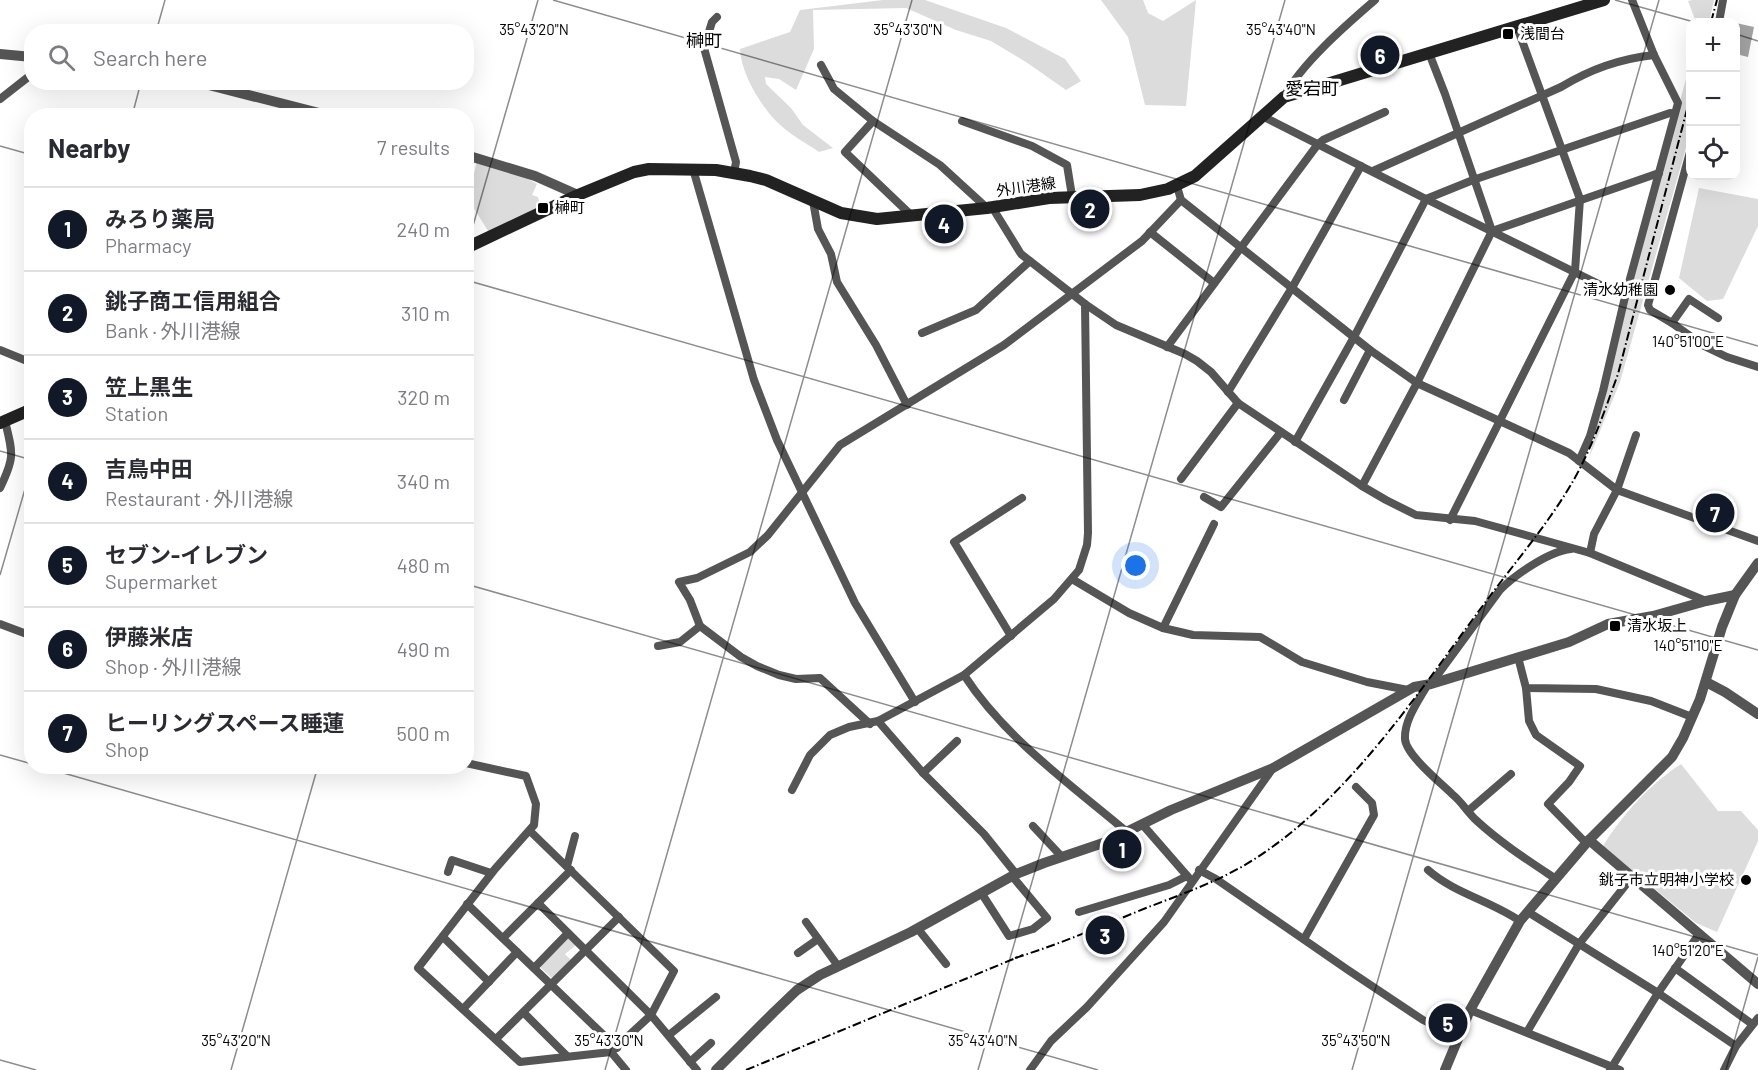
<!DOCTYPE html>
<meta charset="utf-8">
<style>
body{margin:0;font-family:Barlow,"Noto Sans JP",sans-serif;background:#f7f7f7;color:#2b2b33}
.controls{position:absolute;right:18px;top:18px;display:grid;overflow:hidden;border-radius:12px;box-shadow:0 6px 24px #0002}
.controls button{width:54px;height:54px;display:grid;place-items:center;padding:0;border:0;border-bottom:2px solid #e1e1e2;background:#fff;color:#2b2b33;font:30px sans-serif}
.you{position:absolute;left:1136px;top:566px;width:21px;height:21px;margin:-15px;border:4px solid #fff;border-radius:50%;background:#1a73e8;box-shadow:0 0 0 9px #1a73e833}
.badge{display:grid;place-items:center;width:39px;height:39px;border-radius:50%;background:#111827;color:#fff;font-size:20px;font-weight:700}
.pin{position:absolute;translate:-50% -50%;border:3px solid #fff;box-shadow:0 2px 6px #0006}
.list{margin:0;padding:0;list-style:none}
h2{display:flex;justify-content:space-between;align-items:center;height:78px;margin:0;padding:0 24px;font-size:26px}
h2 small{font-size:20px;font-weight:400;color:#7c7c81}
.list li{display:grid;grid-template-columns:39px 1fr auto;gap:18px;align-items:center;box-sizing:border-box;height:84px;padding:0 24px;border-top:2px solid #e1e1e2}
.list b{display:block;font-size:22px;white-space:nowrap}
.list p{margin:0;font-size:20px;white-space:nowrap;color:#7c7c81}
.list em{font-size:20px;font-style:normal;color:#7c7c81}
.icon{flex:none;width:33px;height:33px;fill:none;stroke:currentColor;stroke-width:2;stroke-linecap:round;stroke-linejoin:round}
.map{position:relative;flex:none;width:1758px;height:1070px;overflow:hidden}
.search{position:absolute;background:#fff;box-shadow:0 6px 24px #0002;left:24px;top:24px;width:450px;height:66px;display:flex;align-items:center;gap:15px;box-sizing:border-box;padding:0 21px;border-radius:24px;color:#7c7c81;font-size:22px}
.panel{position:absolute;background:#fff;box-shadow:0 6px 24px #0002;left:24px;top:108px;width:450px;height:666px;border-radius:24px}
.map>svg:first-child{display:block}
.green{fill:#dcdcdc}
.water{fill:#a3a3a3}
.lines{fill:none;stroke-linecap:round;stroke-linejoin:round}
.minor{stroke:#555;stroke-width:8}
.tertiary{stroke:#555;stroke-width:10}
.secondary{stroke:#222;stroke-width:12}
.rail{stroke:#000;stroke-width:2;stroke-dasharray:9 3 1.5 3;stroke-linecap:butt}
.ticks{fill:none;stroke:#000;stroke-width:1.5;stroke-opacity:0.45}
.poi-dot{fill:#000;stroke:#fff;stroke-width:2}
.labels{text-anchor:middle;stroke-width:6;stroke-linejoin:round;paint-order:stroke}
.poi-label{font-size:15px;fill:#000;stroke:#fff;text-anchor:start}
.street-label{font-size:15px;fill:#000;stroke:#fff}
.quarter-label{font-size:18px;fill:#000;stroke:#fff}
.ticks-label{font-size:15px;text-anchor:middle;fill:#000;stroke:#fff;stroke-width:6;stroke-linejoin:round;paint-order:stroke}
</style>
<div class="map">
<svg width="1758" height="1070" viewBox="0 0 1758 1070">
<rect width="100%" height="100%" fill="#fff"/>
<g class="green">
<path d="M883,0H925L1006,28L1065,59L1081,81L1066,90L1026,62L991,41L956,30L906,8L813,10L814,49L796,90L779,79L765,77L766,84L791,108L803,125L833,148L819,152C806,143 789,134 777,122C760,105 741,73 740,49L790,32L800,10Z"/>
<path d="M1101,0H1143L1148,13L1163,21L1196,0L1186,106L1145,105L1128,37Z"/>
<path d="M1692,0H1714L1709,22H1696L1688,1Z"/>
<path d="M1690,64L1689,98L1690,99V133L1620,382L1589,458L1626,302Z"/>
<path d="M477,161L526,178L537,184L532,195L538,197L541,209L490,234L468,199Z"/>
<path d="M1699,188L1758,199V226L1723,299L1707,301L1679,278Z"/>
<path d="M1681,764L1718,811H1741L1758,830V841L1717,932L1696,923L1603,846C1623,814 1650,784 1681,764Z"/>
<path d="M568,937L576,945L565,954L572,961L552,978L541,968V964Z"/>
</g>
<path class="water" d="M1736,23L1754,27L1748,57L1736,54Z"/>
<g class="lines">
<g class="minor">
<path d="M717,17L712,22L704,48L736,162L734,173"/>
<path d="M1719,22L1723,0"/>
<path d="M1429,53L1445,94L1492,231"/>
<path d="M821,65L834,89L873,121L940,165L987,208"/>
<path d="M1284,97C1301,64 1346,25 1375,0"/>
<path d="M0,99L32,74"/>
<path d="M1262,116L1426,199L1625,297"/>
<path d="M873,121L845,152L912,216"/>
<path d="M962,121L1032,146L1067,165L1072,196"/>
<path d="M1690,152L1648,305L1650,310L1672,323L1704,346L1727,357L1758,367"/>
<path d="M693,169L754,380L777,440L855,603L915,702"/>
<path d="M1373,171L1561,87C1591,69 1619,59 1654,55"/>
<path d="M1177,186L1181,200L1370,350L1417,383L1569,453L1617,490L1758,541"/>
<path d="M813,201L818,229L831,254L837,282L876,345L907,405"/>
<path d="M992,207L1021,254L1085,304L1116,325L1185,354L1197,361L1211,372L1238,403L1362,486L1386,500L1416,515L1475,521L1590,553L1706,601"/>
<path d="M1150,232L1214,283"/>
<path d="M1672,323L1689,299L1718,318"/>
<path d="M922,333L976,310L1030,261"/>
<path d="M1167,347L1318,144L1323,140L1385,112"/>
<path d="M0,350L32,363"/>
<path d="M1228,392L1293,286L1361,166"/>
<path d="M1344,400L1370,350"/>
<path d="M1295,442L1354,337L1426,199L1473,180L1670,113L1674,114"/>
<path d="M1579,461L1590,436L1603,391L1625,297L1678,103L1654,55L1632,0"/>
<path d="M1181,479L1238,403"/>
<path d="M1362,486L1417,383L1492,231L1659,173"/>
<path d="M0,488C15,457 13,454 5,421"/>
<path d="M1204,497L1221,507L1281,432"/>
<path d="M1450,520L1575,271L1580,199L1517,27"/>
<path d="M1590,553L1594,534L1617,490L1636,435"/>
<path d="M1072,579L1129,613L1163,628L1193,635L1260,637L1302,662L1367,682L1408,690"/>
<path d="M0,624L32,636"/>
<path d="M1163,628L1214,524"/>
<path d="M1011,636L954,542L1022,498"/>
<path d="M658,646L680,642L700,626"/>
<path d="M1518,657L1526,688L1596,689L1651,701L1692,717"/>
<path d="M964,675C1005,738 1070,784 1127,832"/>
<path d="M1428,684C1419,700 1404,720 1405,739C1406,755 1441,783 1452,794C1462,802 1468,813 1477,821C1501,843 1529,861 1556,879"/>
<path d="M1431,684L1500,590C1515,575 1549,551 1571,549"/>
<path d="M1526,688L1529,721L1536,735L1580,766L1569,782L1548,804L1586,843"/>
<path d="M878,721L923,773L984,834L1016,874"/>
<path d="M870,724L820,678L796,679L779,675L757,666L741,657L700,626L690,600L679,582L697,578L750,552L768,535L840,445L1004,345L1142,241L1181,200"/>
<path d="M466,763L526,776L536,804L534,825L495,869L418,968L520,1062L611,1052L651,1015L674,971L530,831"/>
<path d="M923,773L957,741"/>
<path d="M792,790L810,755L830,735L849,727L878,721L964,675L1054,599L1079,570L1087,545L1088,533L1085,304"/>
<path d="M1468,811L1511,774"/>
<path d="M1142,824L1189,878"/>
<path d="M1033,826L1062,857"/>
<path d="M567,866L575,836"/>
<path d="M1199,870L1216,879L1348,970L1423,1020L1457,1036"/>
<path d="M1428,870C1454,893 1491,901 1520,921"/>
<path d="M448,872L452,860L491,873"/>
<path d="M982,894L1009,936L1033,929L1047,918L1012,876"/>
<path d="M538,903L651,1015L697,1070"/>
<path d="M467,904L617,1048"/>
<path d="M1079,912L1169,885L1187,876"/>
<path d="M1528,912L1658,993L1736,1046"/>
<path d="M806,922L838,966"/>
<path d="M918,929L946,964"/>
<path d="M443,937L489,982"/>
<path d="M503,938L571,870"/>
<path d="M1304,939L1374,815L1372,803L1356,787"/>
<path d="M798,953L818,939"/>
<path d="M534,968L568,933"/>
<path d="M1675,968L1752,1024"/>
<path d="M463,1009L517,952"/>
<path d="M1470,1010L1620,1070"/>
<path d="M524,1013L567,1056"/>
<path d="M1527,1032L1579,944L1632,877"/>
<path d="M669,1035L716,997"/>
<path d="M496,1039L619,917"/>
<path d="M611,1052L626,1070"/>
<path d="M690,1062L711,1043"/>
<path d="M1030,1070L1051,1041L1087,1007L1164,922L1273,768"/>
<path d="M1610,1070L1658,993L1699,934"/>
<path d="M1724,1070L1736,1046L1758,1018"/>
</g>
<g class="tertiary">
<path d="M0,54L32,57"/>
<path d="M197,82L331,116"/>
<path d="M466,155L535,176L578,195"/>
<path d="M1706,682L1725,692L1758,714"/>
<path d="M1589,840L1758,984"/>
<path d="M716,1070L774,1012L797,990L820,975L911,932L1016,874L1044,863L1106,842L1171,810L1273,768L1414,687L1431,684L1569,642L1608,624L1653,616L1706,601L1735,595"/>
<path d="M1445,1070L1470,1010L1520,921L1589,840L1672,757L1683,738L1700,699L1722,627L1735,595L1758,563"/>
</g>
<g class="secondary">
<path d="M466,248L578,195L634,172L649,169L716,170L750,176L766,180L841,213L877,219L987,208L1049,198L1140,195L1168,189L1195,176L1284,97L1604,0"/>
<path d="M0,423L32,409"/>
</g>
<g class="rail">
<path d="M1711,22L1717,0"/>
<path d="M1015,958C1060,944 1102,926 1146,908C1182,894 1220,881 1253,860C1351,798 1421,688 1490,596C1520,556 1562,507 1583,462C1597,434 1607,404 1618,374L1690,98"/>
<path d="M746,1070L1023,955"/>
</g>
</g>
<path class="ticks" d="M553,0L1758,346M1615,0L1694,22M156,32L165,0M1736,34L1758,41M132,116L141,82M0,146L32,155M466,250L538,0M466,280L1758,650M0,451L32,460M0,575L32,465M466,584L1758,955M0,755L32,764M39,766L1098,1070M0,1060L36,1070M231,1070L318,766M605,1070L912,0M978,1070L1285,0M1352,1070L1659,0M1726,1070L1758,957"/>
<g class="poi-dot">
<rect x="1502" y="28" width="12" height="12" rx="3"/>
<rect x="537" y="202" width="12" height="12" rx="3"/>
<circle cx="1670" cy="290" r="6"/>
<rect x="1609" y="620" width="12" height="12" rx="3"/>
<circle cx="1746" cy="880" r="6"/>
</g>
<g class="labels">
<g class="poi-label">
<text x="1520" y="39">浅間台</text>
<text x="555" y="213">榊町</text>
<text x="1658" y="295" text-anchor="end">清水幼稚園</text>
<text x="1627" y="631">清水坂上</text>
<text x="1734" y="885" text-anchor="end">銚子市立明神小学校</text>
</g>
<g class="street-label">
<text transform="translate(1026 187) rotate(-8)" y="5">外川港線</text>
</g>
<g class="quarter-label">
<text x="704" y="47">榊町</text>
<text x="1312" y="95">愛宕町</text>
</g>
</g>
<g class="ticks-label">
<text x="534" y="35">35°43'20"N</text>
<text x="908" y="35">35°43'30"N</text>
<text x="1281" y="35">35°43'40"N</text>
<text x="1688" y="347">140°51'00"E</text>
<text x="1688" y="651">140°51'10"E</text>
<text x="1688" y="956">140°51'20"E</text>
<text x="236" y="1046">35°43'20"N</text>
<text x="609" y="1046">35°43'30"N</text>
<text x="983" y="1046">35°43'40"N</text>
<text x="1356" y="1046">35°43'50"N</text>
</g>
</svg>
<div class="controls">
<button>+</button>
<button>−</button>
<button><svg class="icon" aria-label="locate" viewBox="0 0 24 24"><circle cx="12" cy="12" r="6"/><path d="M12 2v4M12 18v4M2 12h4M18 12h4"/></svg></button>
</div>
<div class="you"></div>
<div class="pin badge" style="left:1122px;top:849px">1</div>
<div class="pin badge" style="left:1090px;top:209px">2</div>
<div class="pin badge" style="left:1105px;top:935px">3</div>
<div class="pin badge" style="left:944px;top:224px">4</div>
<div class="pin badge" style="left:1448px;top:1023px">5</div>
<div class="pin badge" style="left:1380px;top:55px">6</div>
<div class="pin badge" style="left:1715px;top:513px">7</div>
<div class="search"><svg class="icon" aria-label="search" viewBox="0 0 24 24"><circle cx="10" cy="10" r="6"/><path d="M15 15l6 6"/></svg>Search here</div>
<section class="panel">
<h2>Nearby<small>7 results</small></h2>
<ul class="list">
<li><span class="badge">1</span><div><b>みろり薬局</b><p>Pharmacy</p></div><em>240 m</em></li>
<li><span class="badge">2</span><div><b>銚子商エ信用組合</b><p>Bank · 外川港線</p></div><em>310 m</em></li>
<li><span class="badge">3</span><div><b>笠上黒生</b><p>Station</p></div><em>320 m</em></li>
<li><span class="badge">4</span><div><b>吉鳥中田</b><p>Restaurant · 外川港線</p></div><em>340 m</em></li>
<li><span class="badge">5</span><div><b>セブン-イレブン</b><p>Supermarket</p></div><em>480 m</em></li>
<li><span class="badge">6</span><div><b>伊藤米店</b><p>Shop · 外川港線</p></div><em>490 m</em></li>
<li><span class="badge">7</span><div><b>ヒーリングスペース睡蓮</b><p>Shop</p></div><em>500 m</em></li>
</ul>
</section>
</div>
